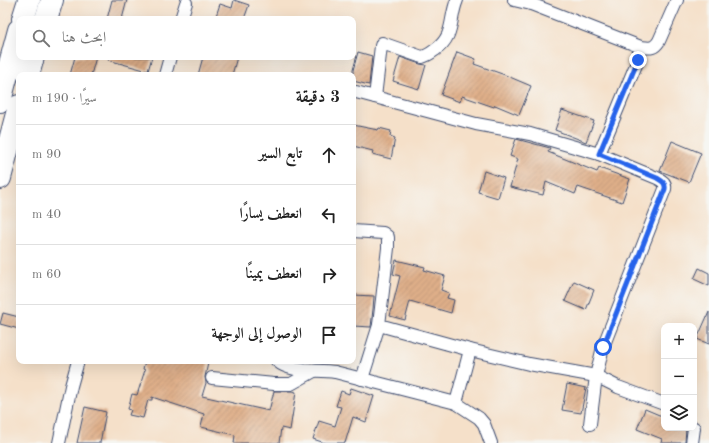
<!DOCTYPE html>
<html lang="ar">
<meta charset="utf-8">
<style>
body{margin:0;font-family:"Old Standard TT",Amiri,serif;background:#f2f2f2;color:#222;direction:rtl}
.controls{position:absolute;right:12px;bottom:12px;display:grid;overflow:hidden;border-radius:8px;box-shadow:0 4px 16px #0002}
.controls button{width:36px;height:36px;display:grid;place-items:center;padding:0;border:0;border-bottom:1px solid #e0e0e0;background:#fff;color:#222;font:20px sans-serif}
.stop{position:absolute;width:12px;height:12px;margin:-9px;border:3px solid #2563eb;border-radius:50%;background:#fff}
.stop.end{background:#2563eb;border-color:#fff;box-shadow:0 1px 4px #0008}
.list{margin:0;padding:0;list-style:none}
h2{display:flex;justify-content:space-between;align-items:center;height:52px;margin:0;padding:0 16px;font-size:17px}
h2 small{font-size:13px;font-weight:400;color:#767676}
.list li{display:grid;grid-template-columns:26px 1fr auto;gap:12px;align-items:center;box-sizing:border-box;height:60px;padding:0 16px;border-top:1px solid #e0e0e0}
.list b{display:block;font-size:15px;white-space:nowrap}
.list em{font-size:13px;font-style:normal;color:#767676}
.icon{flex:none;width:22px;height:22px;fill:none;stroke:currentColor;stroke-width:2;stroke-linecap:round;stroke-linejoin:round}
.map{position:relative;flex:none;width:709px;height:443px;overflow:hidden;direction:ltr}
.search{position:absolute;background:#fff;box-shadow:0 4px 16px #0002;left:16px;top:16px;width:340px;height:44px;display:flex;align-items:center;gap:10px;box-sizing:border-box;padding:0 14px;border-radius:8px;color:#767676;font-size:15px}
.panel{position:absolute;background:#fff;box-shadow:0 4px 16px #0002;left:16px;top:72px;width:340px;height:292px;border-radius:8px;direction:rtl}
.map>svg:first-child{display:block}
.building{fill:url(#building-hatch)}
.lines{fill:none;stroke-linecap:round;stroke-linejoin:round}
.street-casing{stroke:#3c4a6e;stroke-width:14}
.highway-casing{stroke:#3c4a6e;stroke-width:24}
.street{stroke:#fff;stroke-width:12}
.highway{stroke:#fff;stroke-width:22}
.route{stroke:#2563eb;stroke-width:5}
</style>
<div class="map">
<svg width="709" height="443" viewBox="0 0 709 443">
<defs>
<pattern id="building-hatch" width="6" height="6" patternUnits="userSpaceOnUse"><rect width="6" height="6" fill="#dfaf89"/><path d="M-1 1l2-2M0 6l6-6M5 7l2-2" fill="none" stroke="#b48f73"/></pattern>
</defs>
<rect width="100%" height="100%" fill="#f6f6f2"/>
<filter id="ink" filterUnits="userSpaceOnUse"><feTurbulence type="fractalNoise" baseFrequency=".025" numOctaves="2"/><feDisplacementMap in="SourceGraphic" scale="8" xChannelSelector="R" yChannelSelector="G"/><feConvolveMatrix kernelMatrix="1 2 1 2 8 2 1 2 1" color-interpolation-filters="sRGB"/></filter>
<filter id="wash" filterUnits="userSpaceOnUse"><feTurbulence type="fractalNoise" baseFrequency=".012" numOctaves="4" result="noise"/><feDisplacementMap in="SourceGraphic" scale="16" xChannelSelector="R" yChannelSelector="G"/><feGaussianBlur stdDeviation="0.9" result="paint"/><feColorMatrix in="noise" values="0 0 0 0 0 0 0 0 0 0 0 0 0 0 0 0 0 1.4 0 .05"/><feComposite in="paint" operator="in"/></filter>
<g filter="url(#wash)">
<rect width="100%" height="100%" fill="#f5e0c9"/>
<g id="blocks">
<g class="building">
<path d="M112,0H127L122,19H107Z"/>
<path d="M234,0L249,5L244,19H215L220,4L232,8Z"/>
<path d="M358,52L372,56L369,85L353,81V70Z"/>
<path d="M457,52L476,59L474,64L505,75L531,86L519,115L495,105L494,107L462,96L460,102L441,95Z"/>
<path d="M75,57H96L91,75H70Z"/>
<path d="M108,57H152L148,71L108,60Z"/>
<path d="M203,57H237L232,75H198Z"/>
<path d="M400,57L420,64L426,65L419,89L393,81Z"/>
<path d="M562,110L594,121L586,142L555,130Z"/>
<path d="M353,125L378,130L379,128L391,131L390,136L395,138L391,159L372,154L373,151L353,146Z"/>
<path d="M516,139L550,148L548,152L597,172L599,168L630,179L622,202L578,187L575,194L546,182L543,195L510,187L518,159L510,156Z"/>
<path d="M672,141L701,153L689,182L660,171Z"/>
<path d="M484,171L504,178L498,198L478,192Z"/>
<path d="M396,260L425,267L424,270L445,276L441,290L449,293L447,298L454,300L451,313L410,301L405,320L390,316L400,276L393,274Z"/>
<path d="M699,268L709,273V286L694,279Z"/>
<path d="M574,281L594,290L586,310L565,301Z"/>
<path d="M353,295L374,296L373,309L371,327L353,326Z"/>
<path d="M709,312V344L697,339Z"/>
<path d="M3,313L19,317V329L0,324Z"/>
<path d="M145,361H201L208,363L205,377L206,383L202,396L269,411L274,391H292L296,392L290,430L281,428L279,443H234L235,435L201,427L204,414L152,397V400H148L143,418L129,415L131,410L128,409L132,394L137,395L145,370L143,369Z"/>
<path d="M567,384L586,388L581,413L562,410Z"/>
<path d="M351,388L374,396L366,422L353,417L345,443H325L313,439L319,421L335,426L341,407L336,406L341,391L349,394Z"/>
<path d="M85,407L106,412L100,443H77Z"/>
<path d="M645,409L664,417V428H686L685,443H661L662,439L637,429Z"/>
</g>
</g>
</g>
<g filter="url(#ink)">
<use href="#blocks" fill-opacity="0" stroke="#3c4a6e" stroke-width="1"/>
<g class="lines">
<g class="street-casing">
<g id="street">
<path d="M514,0L531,4"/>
<path d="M531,0V4L641,47C650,48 654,49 659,41L677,0"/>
<path d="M181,19L186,3"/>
<path d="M165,75L170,57"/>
<path d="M356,92L476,124L530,134L599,154L657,178C663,181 666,183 665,189L603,347L596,376L590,424"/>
<path d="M375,97L381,46L382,43L422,57C427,56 431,53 435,50C455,36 449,19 457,0"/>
<path d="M599,154L638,60L641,47"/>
<path d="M353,231L383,233L388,237V248L379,325L470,350L529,364L596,376L618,387L664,404"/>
<path d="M470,350L456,403L479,418L484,424L491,443"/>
<path d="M277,361C292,374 317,369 335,372L456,403"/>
<path d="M212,378L274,384H291L314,371"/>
<path d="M362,379L379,325"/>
<path d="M59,443L71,386L78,361"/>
<path d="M692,443L694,428"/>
</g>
</g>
<g class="highway-casing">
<g id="highway">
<path d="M23,19L29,0"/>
<path d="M46,19L52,0"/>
<path d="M28,75L33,57"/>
<path d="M0,101L19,30"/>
<path d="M0,178L19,106"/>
</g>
</g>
<use href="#street" class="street"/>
<use href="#highway" class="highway"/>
</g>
</g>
<g class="lines" filter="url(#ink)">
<path class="route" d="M603,347L665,189C666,183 662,181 657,178L599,154L638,60"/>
</g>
</svg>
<div class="controls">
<button>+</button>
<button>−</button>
<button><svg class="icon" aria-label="layers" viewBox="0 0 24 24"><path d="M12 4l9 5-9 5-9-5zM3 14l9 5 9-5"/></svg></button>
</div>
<div class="stop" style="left:603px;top:347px"></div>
<div class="stop end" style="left:638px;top:60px"></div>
<div class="search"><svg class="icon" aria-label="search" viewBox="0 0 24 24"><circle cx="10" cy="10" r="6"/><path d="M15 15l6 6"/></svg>ابحث هنا</div>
<section class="panel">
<h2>3 دقيقة<small>سيرًا · 190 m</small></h2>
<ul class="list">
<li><svg class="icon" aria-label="ahead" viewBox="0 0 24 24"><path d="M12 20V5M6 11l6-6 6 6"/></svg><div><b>تابع السير</b></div><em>90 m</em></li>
<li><svg class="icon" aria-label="left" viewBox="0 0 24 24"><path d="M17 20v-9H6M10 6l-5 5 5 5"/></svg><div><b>انعطف يسارًا</b></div><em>40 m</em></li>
<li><svg class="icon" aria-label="right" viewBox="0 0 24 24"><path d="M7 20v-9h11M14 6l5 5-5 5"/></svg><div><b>انعطف يمينًا</b></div><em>60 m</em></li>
<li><svg class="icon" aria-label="arrive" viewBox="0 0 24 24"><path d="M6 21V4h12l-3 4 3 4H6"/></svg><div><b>الوصول إلى الوجهة</b></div></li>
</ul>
</section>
</div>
